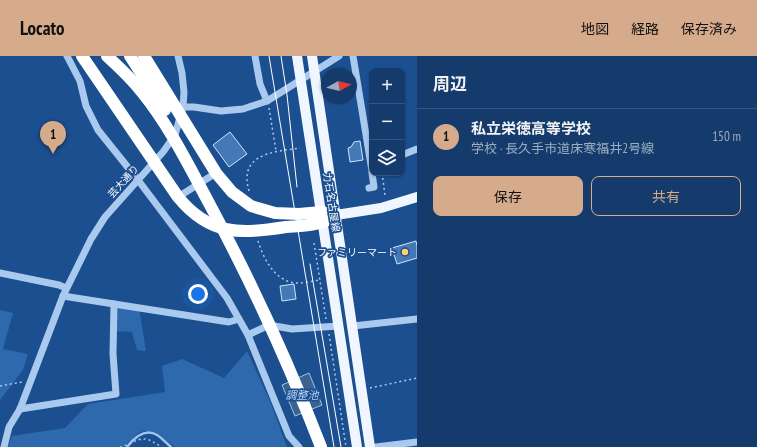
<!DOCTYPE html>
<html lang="ja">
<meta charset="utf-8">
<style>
body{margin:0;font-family:"PT Sans Narrow","Noto Sans JP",sans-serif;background:#214673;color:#f1f3f6}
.controls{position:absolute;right:12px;top:12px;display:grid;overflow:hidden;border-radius:8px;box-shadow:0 1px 3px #0004}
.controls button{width:36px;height:36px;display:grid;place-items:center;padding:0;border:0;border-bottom:1px solid #33557e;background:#143b6b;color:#f1f3f6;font:20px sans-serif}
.compass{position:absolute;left:321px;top:12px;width:36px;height:36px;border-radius:50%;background:#143b6b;box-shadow:0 1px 3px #0004;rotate:82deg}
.you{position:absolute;left:198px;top:238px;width:14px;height:14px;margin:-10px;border:3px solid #fff;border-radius:50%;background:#1a73e8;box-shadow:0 0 0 6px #1a73e833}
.badge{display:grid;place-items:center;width:26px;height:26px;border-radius:50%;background:#d6ab8b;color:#111;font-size:13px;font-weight:700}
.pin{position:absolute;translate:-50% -33px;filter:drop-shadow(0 1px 2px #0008)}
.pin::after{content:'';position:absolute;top:21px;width:14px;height:12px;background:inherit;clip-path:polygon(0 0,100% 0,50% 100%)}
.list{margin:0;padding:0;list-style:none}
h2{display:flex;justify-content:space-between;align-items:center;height:52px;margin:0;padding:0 16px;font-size:17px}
h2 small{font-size:13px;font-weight:400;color:#9dadc1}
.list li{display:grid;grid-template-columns:26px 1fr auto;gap:12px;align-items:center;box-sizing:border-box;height:56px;padding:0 16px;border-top:1px solid #33557e}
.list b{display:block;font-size:15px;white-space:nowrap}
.list p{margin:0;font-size:13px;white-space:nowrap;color:#9dadc1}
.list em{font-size:13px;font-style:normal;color:#9dadc1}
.actions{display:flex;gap:8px;padding:12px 16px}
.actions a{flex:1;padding:9px 0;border:1px solid #d6ab8b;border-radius:8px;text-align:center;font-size:14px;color:#d6ab8b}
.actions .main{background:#d6ab8b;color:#111}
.icon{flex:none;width:22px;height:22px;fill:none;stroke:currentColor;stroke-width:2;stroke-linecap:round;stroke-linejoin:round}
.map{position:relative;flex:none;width:417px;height:391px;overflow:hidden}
header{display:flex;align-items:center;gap:24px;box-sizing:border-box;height:56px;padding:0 20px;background:#d6ab8b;color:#111}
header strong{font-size:19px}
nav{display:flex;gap:22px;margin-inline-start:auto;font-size:14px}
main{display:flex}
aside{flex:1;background:#143b6b}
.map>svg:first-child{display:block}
.green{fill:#2e69ad}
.water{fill:#3c6290;stroke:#9cc4f0}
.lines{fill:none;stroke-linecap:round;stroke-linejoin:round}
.stream{stroke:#9cc4f0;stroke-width:2.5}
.building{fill:#4478b7;stroke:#cfe3fa}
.path{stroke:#a9c9ee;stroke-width:1.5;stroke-dasharray:2 3;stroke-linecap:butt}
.minor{stroke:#a9c9ee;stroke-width:7}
.major{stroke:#f0f6ff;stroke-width:10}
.highway{stroke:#fff;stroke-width:12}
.tram{stroke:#fff;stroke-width:1}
.poi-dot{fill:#ffd166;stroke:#1b4f8f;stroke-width:1.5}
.labels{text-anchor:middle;stroke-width:3.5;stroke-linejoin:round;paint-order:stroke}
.street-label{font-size:10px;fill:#fff;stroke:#1b4f8f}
.poi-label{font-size:10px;fill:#fff;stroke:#1b4f8f;text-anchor:end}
.water-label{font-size:11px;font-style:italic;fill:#b5d3f5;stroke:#1b4f8f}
</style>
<header>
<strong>Locato</strong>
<nav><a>地図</a><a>経路</a><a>保存済み</a></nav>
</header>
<main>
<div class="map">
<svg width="417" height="391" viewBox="0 0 417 391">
<rect width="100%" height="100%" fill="#1b4f8f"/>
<g class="green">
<path d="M114,248L139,252L146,295L137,294L132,276L113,275Z"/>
<path d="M0,254L13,257L3,293L28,298L23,314L0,344Z"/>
<path d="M247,295L270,345L287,391H175L154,376L144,375L137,378L124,391H8L12,380L65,372L88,348L165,336L162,310L182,303L224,322Z"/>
</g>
<path class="water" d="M309,317L322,349L295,360L282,329Z"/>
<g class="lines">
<path class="stream" d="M127,391C134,382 145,372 157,379C162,382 166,387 171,391"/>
</g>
<g class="building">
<path d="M230,76L247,98L229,111L213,89Z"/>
<path d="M360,85L363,104L350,106L348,92L351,91L354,86Z"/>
<path d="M416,185L417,190V202L397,208L392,192Z"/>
<path d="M294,228L296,243L282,245L280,230Z"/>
</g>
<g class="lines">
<g class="path">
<path d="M269,52L276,95"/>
<path d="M382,117L385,139"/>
<path d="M249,135C248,131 247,127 247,123C246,96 281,95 300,92"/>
<path d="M258,185C264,204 276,227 298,227C305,227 313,225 320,224"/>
<path d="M314,187L326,263"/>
<path d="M329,278L346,391"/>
<path d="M0,330L22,326"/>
<path d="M370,332L417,322"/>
<path d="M120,391C127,390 138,382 144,383C150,383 156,388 162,391"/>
</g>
<g class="minor">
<path d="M67,0L80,25L86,50L98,74L138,124L227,242L248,279L289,380L299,391"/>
<path d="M255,0L260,28L267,45"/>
<path d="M353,0L372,115"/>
<path d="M183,51H194L221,55L243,53L267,45L339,0"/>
<path d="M402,99L417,93"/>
<path d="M369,132L374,131L372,117"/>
<path d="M178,141L216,117"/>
<path d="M0,217L59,229L66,232"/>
<path d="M63,240L229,266L239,263"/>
<path d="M353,270L417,263"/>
<path d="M248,279L269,269L292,273L339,270"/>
<path d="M20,353L116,338L113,298L114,248"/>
<path d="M4,391L9,371L20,353L63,240L91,183L105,161L163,96L175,79L183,51L184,36L182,17L178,0"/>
<path d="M376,391L417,386"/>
</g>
<g class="major">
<path d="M297,0L357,391"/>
<path d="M312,0L370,391"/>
<path d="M336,159L381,152L417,141"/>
</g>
<g class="highway">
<path d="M82,0L178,141C210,180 240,178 286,171C298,170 311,170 323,166C327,165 332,161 336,159"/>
<path d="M107,0C119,11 131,22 141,35C169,69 189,110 210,149C252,227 289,308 321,391"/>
<path d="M130,0L165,54"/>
<path d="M144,0L216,117L232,136L251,150L275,157L299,158L321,156L336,159"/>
</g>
<g class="tram">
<path d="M269,0L334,391"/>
<path d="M281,0L287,39L297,131"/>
<path d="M310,208L341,391"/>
</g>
</g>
<circle class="poi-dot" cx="405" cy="196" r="4"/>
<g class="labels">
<g class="street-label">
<text transform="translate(123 125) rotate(-48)" y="4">芸大通り</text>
<text transform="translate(332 146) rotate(81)" y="4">力石名古屋線</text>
</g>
<g class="poi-label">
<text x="397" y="200">ファミリーマート</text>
</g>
<g class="water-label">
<text x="302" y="343">調整池</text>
</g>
</g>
</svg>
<div class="controls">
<button>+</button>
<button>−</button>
<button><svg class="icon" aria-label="layers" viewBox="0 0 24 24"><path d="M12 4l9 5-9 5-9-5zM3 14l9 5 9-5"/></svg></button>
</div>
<svg class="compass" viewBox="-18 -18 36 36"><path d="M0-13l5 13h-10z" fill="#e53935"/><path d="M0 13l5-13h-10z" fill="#9dadc1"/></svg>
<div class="you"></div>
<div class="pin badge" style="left:53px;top:98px">1</div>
</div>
<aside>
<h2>周辺<small></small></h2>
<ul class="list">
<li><span class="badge">1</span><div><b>私立栄徳高等学校</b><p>学校 · 長久手市道床寒福井2号線</p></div><em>150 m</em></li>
</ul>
<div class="actions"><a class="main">保存</a><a>共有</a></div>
</aside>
</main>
